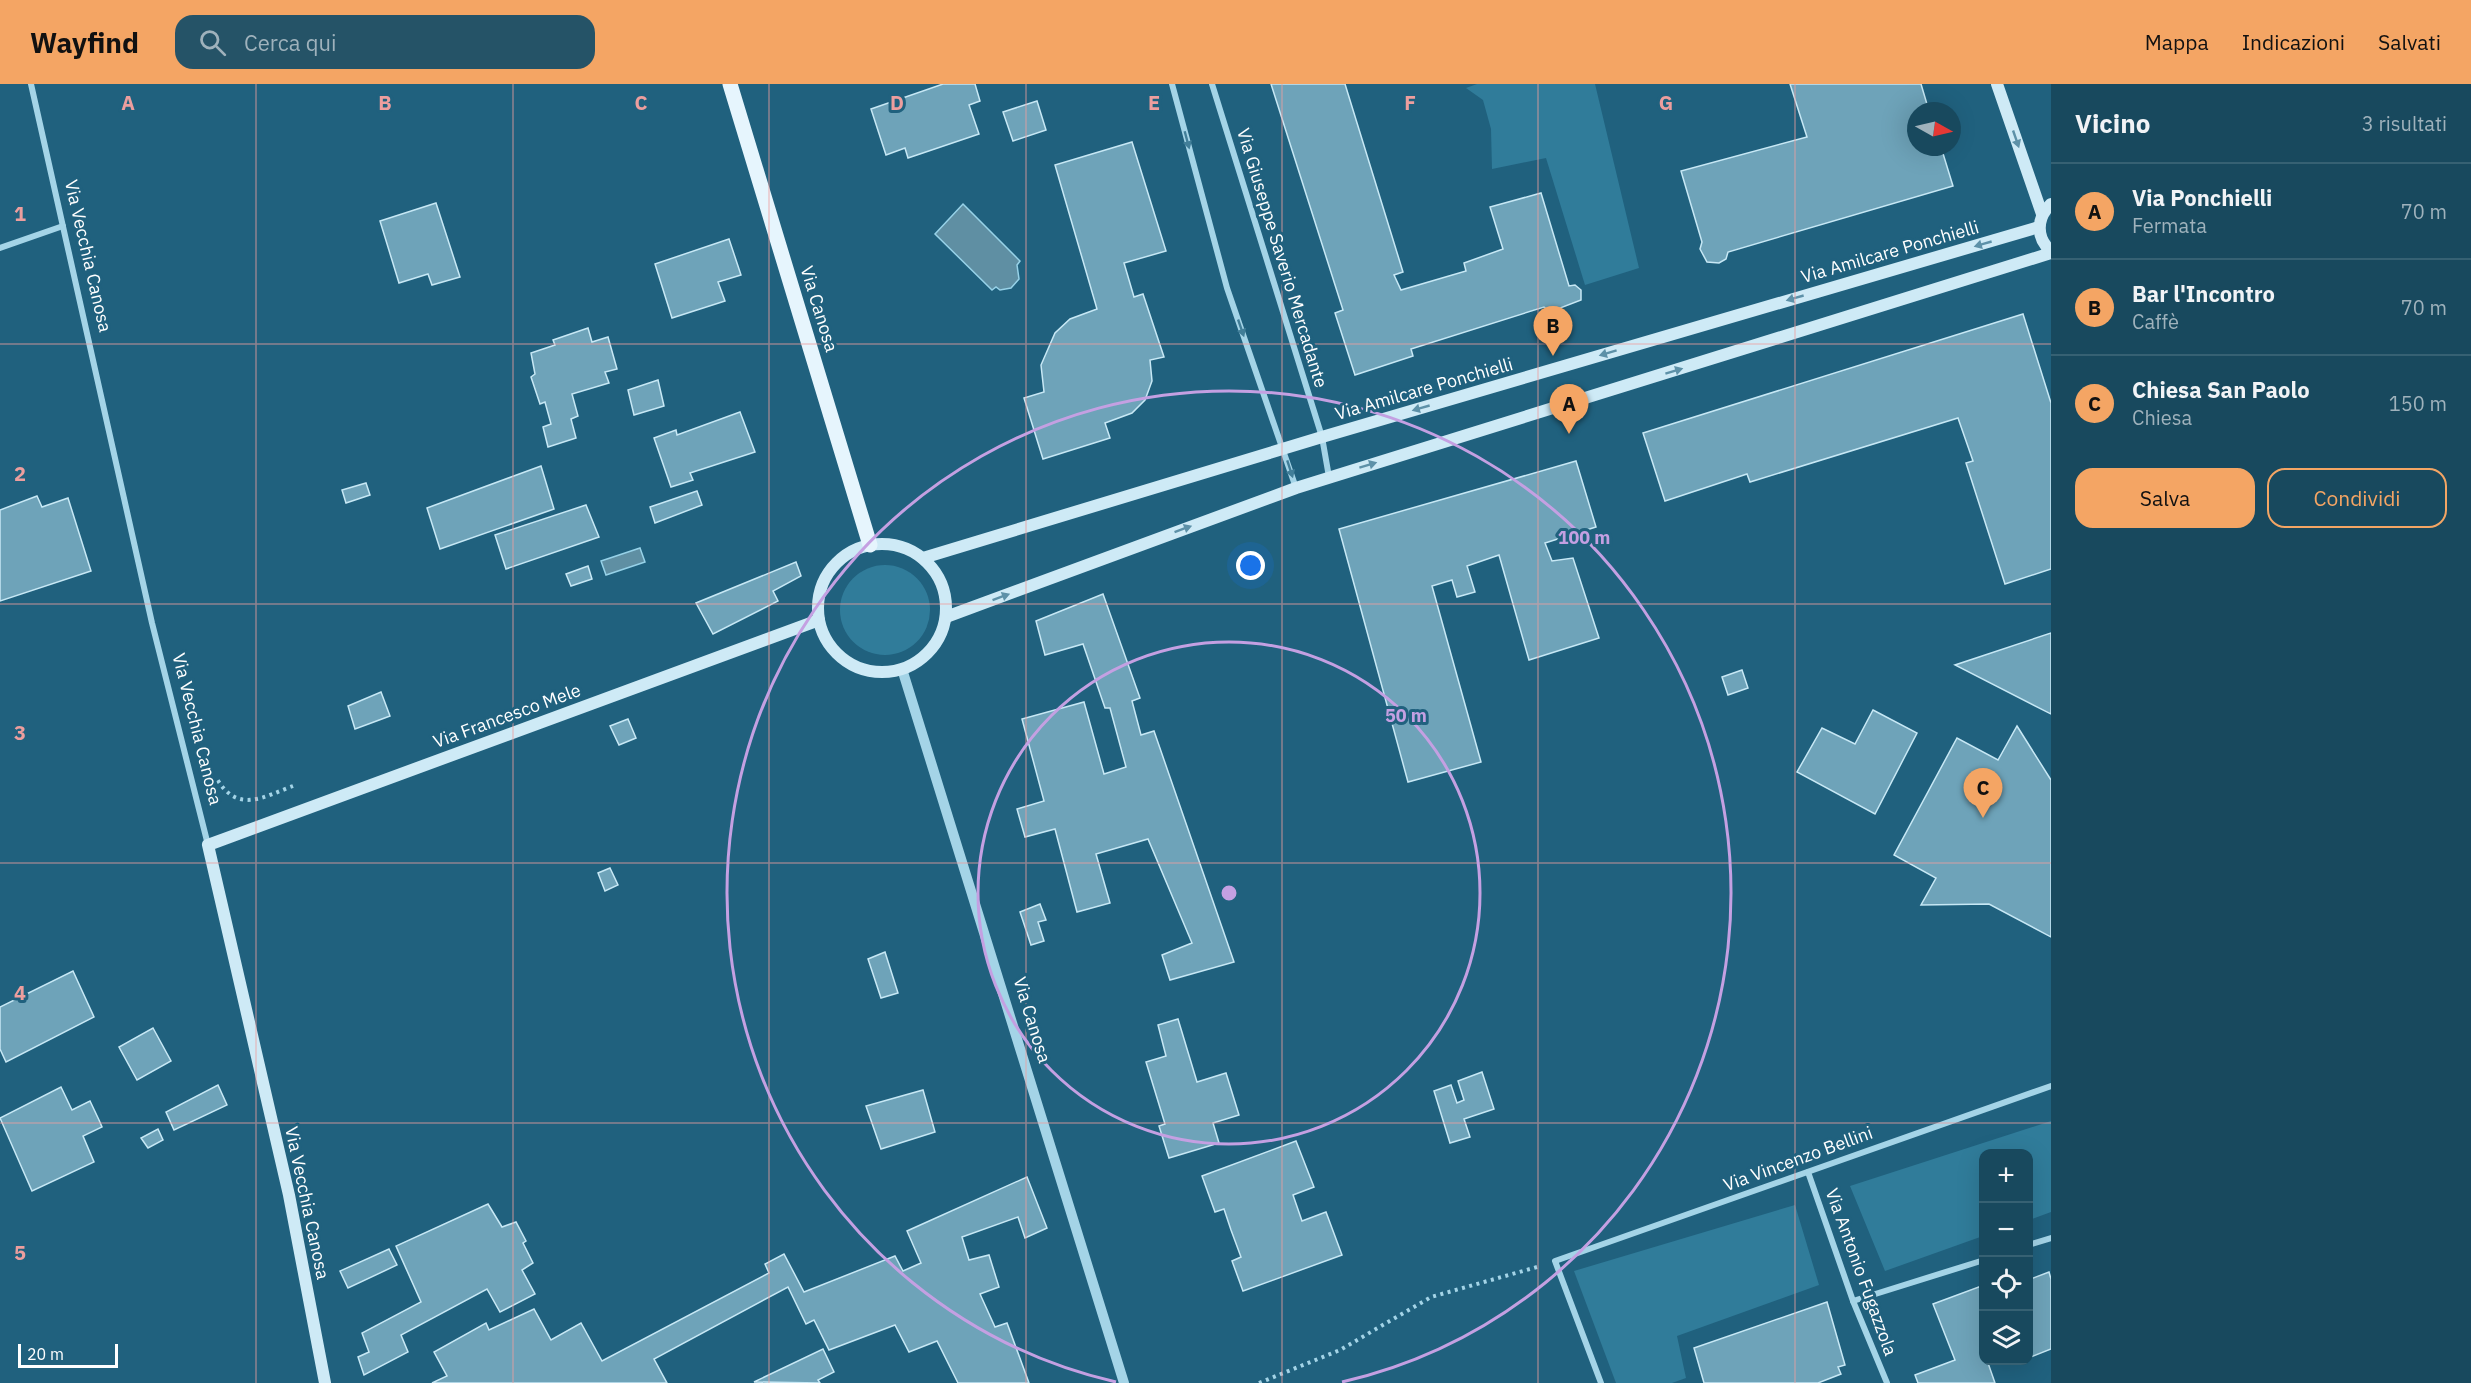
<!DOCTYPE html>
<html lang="it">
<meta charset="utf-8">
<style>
body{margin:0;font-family:"IBM Plex Sans",sans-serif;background:#255367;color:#f1f3f6}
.controls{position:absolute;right:18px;bottom:18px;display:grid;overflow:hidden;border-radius:12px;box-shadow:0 6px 24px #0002}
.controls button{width:54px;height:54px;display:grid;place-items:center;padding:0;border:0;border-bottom:2px solid #366173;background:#18495e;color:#f1f3f6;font:30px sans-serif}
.compass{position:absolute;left:1907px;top:18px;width:54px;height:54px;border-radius:50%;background:#18495e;box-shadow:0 6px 24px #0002;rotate:98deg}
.scale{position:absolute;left:18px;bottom:15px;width:100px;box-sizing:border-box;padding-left:6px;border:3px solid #fff;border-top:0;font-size:16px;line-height:21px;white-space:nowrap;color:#fff;-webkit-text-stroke:4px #20617e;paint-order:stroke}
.you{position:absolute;left:1251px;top:482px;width:21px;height:21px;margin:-15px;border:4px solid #fff;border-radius:50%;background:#1a73e8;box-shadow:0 0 0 9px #1a73e833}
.badge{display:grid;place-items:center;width:39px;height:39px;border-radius:50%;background:#f4a564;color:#111;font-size:20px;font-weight:700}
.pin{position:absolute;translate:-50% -50px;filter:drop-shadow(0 2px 3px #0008)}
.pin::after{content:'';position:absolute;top:32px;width:21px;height:18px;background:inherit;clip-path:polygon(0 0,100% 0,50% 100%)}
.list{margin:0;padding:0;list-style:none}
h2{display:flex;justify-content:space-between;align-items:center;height:78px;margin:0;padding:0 24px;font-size:26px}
h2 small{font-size:20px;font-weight:400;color:#9fb2bc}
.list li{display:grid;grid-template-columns:39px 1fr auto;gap:18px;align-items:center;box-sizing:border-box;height:96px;padding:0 24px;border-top:2px solid #366173}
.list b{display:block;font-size:22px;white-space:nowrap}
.list p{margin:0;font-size:20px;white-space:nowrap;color:#9fb2bc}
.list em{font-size:20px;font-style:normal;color:#9fb2bc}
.actions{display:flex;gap:12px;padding:18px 24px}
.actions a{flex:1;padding:14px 0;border:2px solid #f4a564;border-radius:18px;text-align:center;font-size:21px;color:#f4a564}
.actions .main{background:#f4a564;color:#111}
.icon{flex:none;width:33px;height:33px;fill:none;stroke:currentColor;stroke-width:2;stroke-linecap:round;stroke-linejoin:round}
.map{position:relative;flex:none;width:2051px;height:1299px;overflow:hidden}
header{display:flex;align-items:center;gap:36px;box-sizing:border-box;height:84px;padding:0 30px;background:#f4a564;color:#111}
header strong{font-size:28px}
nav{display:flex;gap:33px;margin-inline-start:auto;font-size:21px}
.search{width:420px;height:54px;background:#255367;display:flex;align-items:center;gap:15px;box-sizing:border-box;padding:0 21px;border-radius:18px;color:#9fb2bc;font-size:22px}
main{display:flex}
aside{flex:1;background:#18495e}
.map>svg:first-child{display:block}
.green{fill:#307c9a}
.water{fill:#5f8fa3;stroke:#97d2e8;stroke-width:1.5}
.building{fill:#6ea3b9;stroke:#c7e8f5;stroke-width:1.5}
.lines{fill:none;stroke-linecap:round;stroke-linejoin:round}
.path{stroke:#a4d4e7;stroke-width:4;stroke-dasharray:3 4.5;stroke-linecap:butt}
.minor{stroke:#a4d4e7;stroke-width:6}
.tertiary{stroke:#a4d4e7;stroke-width:10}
.secondary{stroke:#ceeaf6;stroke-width:12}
.primary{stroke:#e6f5fd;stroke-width:15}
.oneway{fill:#5d91a8}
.oneway2{fill:#417e98}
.grid{fill:none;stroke:#ed9e9e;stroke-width:1.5;stroke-opacity:0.55}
.ring{fill:none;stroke:#c4a0e2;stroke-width:3}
.labels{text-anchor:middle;stroke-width:6;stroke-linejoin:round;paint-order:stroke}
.street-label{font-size:18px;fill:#fff;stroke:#20617e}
.grid-label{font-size:20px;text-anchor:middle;font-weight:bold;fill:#ed9e9e;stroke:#20617e;stroke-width:6;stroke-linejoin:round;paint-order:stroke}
.centre{fill:#c4a0e2;stroke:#20617e;stroke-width:3}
.ring-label{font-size:18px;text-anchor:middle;font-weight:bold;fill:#c4a0e2;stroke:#20617e;stroke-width:6;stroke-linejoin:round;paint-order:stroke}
</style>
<header>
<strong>Wayfind</strong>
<div class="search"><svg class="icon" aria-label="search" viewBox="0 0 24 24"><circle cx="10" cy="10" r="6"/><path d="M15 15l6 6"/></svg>Cerca qui</div>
<nav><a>Mappa</a><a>Indicazioni</a><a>Salvati</a></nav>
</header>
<main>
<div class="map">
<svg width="2051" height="1299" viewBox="0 0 2051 1299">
<rect width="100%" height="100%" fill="#20617e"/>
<g class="green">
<path d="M1477,0H1595L1639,184L1585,201L1546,74L1492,85L1491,45L1483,16L1466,4Z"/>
<circle cx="885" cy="526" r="45"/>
<path d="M2051,1037V1128L2029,1136L2028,1070H1984L1983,1152L1885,1187L1850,1102Z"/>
<path d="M1795,1121L1819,1201L1677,1252L1686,1294L1672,1299H1616L1574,1187Z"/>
</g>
<g class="water">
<path d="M963,120L1020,177L1017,181L1019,195L1011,204L1000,206L996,203L992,206L935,150Z"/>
<path d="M640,464L645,478L606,491L601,477Z"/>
</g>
<g class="building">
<path d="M943,0H975L980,17L969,21L979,50L908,74L905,64L886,71L871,25Z"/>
<path d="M1271,0H1345L1403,188L1394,191L1401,206L1466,187L1464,179L1503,165L1490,123L1541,109L1569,202L1575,201L1581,206V216L1550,228L1544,223L1411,265L1413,272L1355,291L1335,229L1343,226Z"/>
<path d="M1790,0H1921L1929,27H1916V63H1941L1953,102L1728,168L1726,175L1719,179L1707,178L1700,165L1702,158L1681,87L1807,53Z"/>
<path d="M1037,17L1046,46L1013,57L1003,28Z"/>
<path d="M1132,58L1166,167L1124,179L1134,213L1143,210L1164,273L1150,276L1152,297L1145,316L1132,329L1105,339L1110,354L1043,375L1024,314L1044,308L1041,281L1055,249L1070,235L1097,225L1055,81Z"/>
<path d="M436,119L460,193L432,201L428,190L399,199L380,137Z"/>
<path d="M729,155L741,191L718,198L725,217L672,234L655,180Z"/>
<path d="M2023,230L2051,319V485L2005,500L1966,379L1973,377L1958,334L1750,398L1747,390L1665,417L1643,349Z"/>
<path d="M588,244L592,258L608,253L617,285L605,288L609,299L572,310L578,332L571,335L576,354L548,363L543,343L551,340L545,318L540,320L531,293L535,290L531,269L555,261L553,256Z"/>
<path d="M658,296L664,322L634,331L628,306Z"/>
<path d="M740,328L755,368L690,389L693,396L671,403L654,354L676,346L677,351Z"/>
<path d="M1576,377L1596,443L1545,459L1552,477L1573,474L1599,554L1529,576L1499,471L1467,482L1475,508L1457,513L1452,496L1432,502L1481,678L1408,698L1339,445Z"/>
<path d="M541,382L554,425L440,465L427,424Z"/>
<path d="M366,399L370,411L346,419L342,406Z"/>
<path d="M697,407L702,421L655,439L650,423Z"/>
<path d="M37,412L42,423L68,414L91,487L0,517V426Z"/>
<path d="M586,421L599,453L506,485L495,451Z"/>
<path d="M796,478L801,492L773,507L778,517L713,550L696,519Z"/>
<path d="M588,482L592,495L571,502L566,490Z"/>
<path d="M1103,510L1140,614L1132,617L1141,651L1154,647L1234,878L1170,896L1162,871L1192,859L1148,755L1096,770L1110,819L1077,828L1055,745L1025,753L1017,725L1044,717L1022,635L1084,618L1104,690L1126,683L1110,624H1105L1083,560L1045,571L1036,537Z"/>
<path d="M2051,549V630L1955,581Z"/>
<path d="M1742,586L1748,604L1728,611L1722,593Z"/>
<path d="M381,608L390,632L355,645L348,622Z"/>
<path d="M1873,626L1917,649L1875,730L1797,688L1822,644L1855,660Z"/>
<path d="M628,635L636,654L619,661L610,642Z"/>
<path d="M2017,642L2051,696V853L1989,820L1921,821L1936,794L1894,771L1957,654L1998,676Z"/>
<path d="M610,784L618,801L605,807L598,789Z"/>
<path d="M1040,820L1046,836L1038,838L1044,857L1031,861L1020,828Z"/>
<path d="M885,868L898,909L881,914L868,875Z"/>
<path d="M73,887L94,933L6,978L0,965V923Z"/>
<path d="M1178,935L1197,998L1226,989L1239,1031L1213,1039L1219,1059L1169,1074L1159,1042L1165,1040L1146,978L1166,972L1158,941Z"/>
<path d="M153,944L171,977L137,996L119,963Z"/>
<path d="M1482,988L1494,1025L1464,1035L1470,1053L1450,1059L1434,1007L1451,1001L1457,1019L1464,1016L1458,997Z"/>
<path d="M218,1001L227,1021L174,1046L166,1028Z"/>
<path d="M61,1003L72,1026L90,1017L99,1036L102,1043L83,1052L94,1078L32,1107L0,1034Z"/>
<path d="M923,1006L935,1048L881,1065L866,1022Z"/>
<path d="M158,1045L163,1056L148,1064L141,1054Z"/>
<path d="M1296,1057L1314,1103L1293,1111L1302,1137L1326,1128L1342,1171L1243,1207L1232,1177L1241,1173L1231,1146L1224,1125L1215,1128L1202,1092Z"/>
<path d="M1027,1093L1047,1144L1025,1154L1018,1133L962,1153L969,1176L989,1171L999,1203L980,1210L995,1243L1007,1239L1029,1299H958L937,1257L909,1268L895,1241L829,1266L814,1236L806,1240L788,1203L654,1275L667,1299H432L447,1292L434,1268L486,1239L489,1246L534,1225L551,1256L581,1239L602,1277L769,1189L765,1180L784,1170L804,1208L895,1172L903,1187L921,1179L907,1147Z"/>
<path d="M488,1120L502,1143L516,1138L526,1157L523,1159L533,1179L522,1186L535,1210L500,1228L487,1205L401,1251L408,1268L364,1291L358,1273L369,1268L362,1249L421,1218L396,1162Z"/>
<path d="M389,1165L397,1181L348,1204L340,1187Z"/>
<path d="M2049,1188L2051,1195V1265L2028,1274V1196Z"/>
<path d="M1984,1201V1276H1994L1988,1279L1995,1299H1918L1915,1291L1955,1276L1933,1220Z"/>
<path d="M1827,1218L1845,1281L1838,1283L1841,1290L1818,1299H1704L1694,1264Z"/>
<path d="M823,1265L834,1288L818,1296L820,1299L754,1298Z"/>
</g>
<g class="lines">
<g class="path">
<path d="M211,696L217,695C238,730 263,713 293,702"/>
<path d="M1259,1299L1340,1266L1431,1213L1537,1183"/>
</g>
<g class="minor">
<path d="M31,0L152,539L208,761"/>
<path d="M1172,0L1227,204L1296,404"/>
<path d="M1212,0L1322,353L1329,393"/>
<path d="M0,164L63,142"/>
<path d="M1808,1088L1853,1217L1887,1299"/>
<path d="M2028,1161L2051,1154"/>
<path d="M1853,1217L1984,1176"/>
<path d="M1601,1299L1555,1177L2051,1002"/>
</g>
<path class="tertiary" d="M902,585L1124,1299"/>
<g class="secondary">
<path d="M1997,0L2042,130"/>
<path d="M2051,120C2036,134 2036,154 2051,167"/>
<circle cx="882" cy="524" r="64"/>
<path d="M923,474L1322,353L2039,143"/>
<path d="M946,533L1296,404L2051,169"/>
<path d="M325,1299L289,1111L208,761L819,536"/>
</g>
<path class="primary" d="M730,0L870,461"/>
</g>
<defs><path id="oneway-solid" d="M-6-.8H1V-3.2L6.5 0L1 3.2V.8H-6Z" transform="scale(1.5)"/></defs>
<g class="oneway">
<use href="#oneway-solid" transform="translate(2016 55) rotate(71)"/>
<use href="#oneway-solid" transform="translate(1983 160) rotate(164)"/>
<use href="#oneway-solid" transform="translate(1795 214) rotate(164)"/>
<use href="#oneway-solid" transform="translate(1608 269) rotate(163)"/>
<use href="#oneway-solid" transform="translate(1674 287) rotate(-17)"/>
<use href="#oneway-solid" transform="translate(1421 324) rotate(164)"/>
<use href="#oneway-solid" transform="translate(1368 381) rotate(-17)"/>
<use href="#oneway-solid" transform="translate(1183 445) rotate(-20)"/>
<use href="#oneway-solid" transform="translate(1001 513) rotate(-20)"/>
</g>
<g class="oneway2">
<use href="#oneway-solid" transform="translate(1187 56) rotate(75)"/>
<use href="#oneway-solid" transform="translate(1241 244) rotate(71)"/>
<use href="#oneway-solid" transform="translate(1290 385) rotate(72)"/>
</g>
<path class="grid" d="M256,0V1299M513,0V1299M769,0V1299M1026,0V1299M1282,0V1299M1538,0V1299M1795,0V1299M0,260H2051M0,520H2051M0,779H2051M0,1039H2051"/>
<g class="ring">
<circle cx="1229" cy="809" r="251"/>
<path d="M1116 1298A502 502 0 1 1 1342 1298"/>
</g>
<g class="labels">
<g class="street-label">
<text transform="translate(1890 168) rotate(-16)" y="6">Via Amilcare Ponchielli</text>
<text transform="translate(88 172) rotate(77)" y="6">Via Vecchia Canosa</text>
<text transform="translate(1282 174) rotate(73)" y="6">Via Giuseppe Saverio Mercadante</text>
<text transform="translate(819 225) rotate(73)" y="6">Via Canosa</text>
<text transform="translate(1424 305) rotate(-16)" y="6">Via Amilcare Ponchielli</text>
<text transform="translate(507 632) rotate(-20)" y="6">Via Francesco Mele</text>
<text transform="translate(197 645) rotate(76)" y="6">Via Vecchia Canosa</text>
<text transform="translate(1032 936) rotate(73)" y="6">Via Canosa</text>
<text transform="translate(1798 1075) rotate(-20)" y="6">Via Vincenzo Bellini</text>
<text transform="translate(307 1119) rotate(78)" y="6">Via Vecchia Canosa</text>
<text transform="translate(1861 1188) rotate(70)" y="6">Via Antonio Fugazzola</text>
</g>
</g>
<g class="grid-label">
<text x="128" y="26">A</text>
<text x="385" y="26">B</text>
<text x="641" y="26">C</text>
<text x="897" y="26">D</text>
<text x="1154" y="26">E</text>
<text x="1410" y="26">F</text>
<text x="1666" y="26">G</text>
<text x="20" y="137">1</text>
<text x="20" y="397">2</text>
<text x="20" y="656">3</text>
<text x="20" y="916">4</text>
<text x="20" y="1176">5</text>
</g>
<circle cx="1229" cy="809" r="9" class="centre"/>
<g class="ring-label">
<text x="1584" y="460">100 m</text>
<text x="1406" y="638">50 m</text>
</g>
</svg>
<div class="controls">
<button>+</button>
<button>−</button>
<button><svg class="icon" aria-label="locate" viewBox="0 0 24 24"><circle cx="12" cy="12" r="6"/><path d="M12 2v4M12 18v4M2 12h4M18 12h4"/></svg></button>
<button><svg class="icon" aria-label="layers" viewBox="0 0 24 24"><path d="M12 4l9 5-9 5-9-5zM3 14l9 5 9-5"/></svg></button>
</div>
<svg class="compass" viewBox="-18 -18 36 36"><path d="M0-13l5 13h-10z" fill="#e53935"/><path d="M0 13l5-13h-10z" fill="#9fb2bc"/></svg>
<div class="scale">20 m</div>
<div class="you"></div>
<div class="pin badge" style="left:1569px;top:350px">A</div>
<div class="pin badge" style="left:1553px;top:272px">B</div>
<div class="pin badge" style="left:1983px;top:734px">C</div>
</div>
<aside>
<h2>Vicino<small>3 risultati</small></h2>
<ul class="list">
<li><span class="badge">A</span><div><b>Via Ponchielli</b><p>Fermata</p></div><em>70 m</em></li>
<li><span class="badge">B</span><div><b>Bar l'Incontro</b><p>Caffè</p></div><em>70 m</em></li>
<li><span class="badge">C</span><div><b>Chiesa San Paolo</b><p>Chiesa</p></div><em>150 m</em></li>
</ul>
<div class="actions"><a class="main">Salva</a><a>Condividi</a></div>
</aside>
</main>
